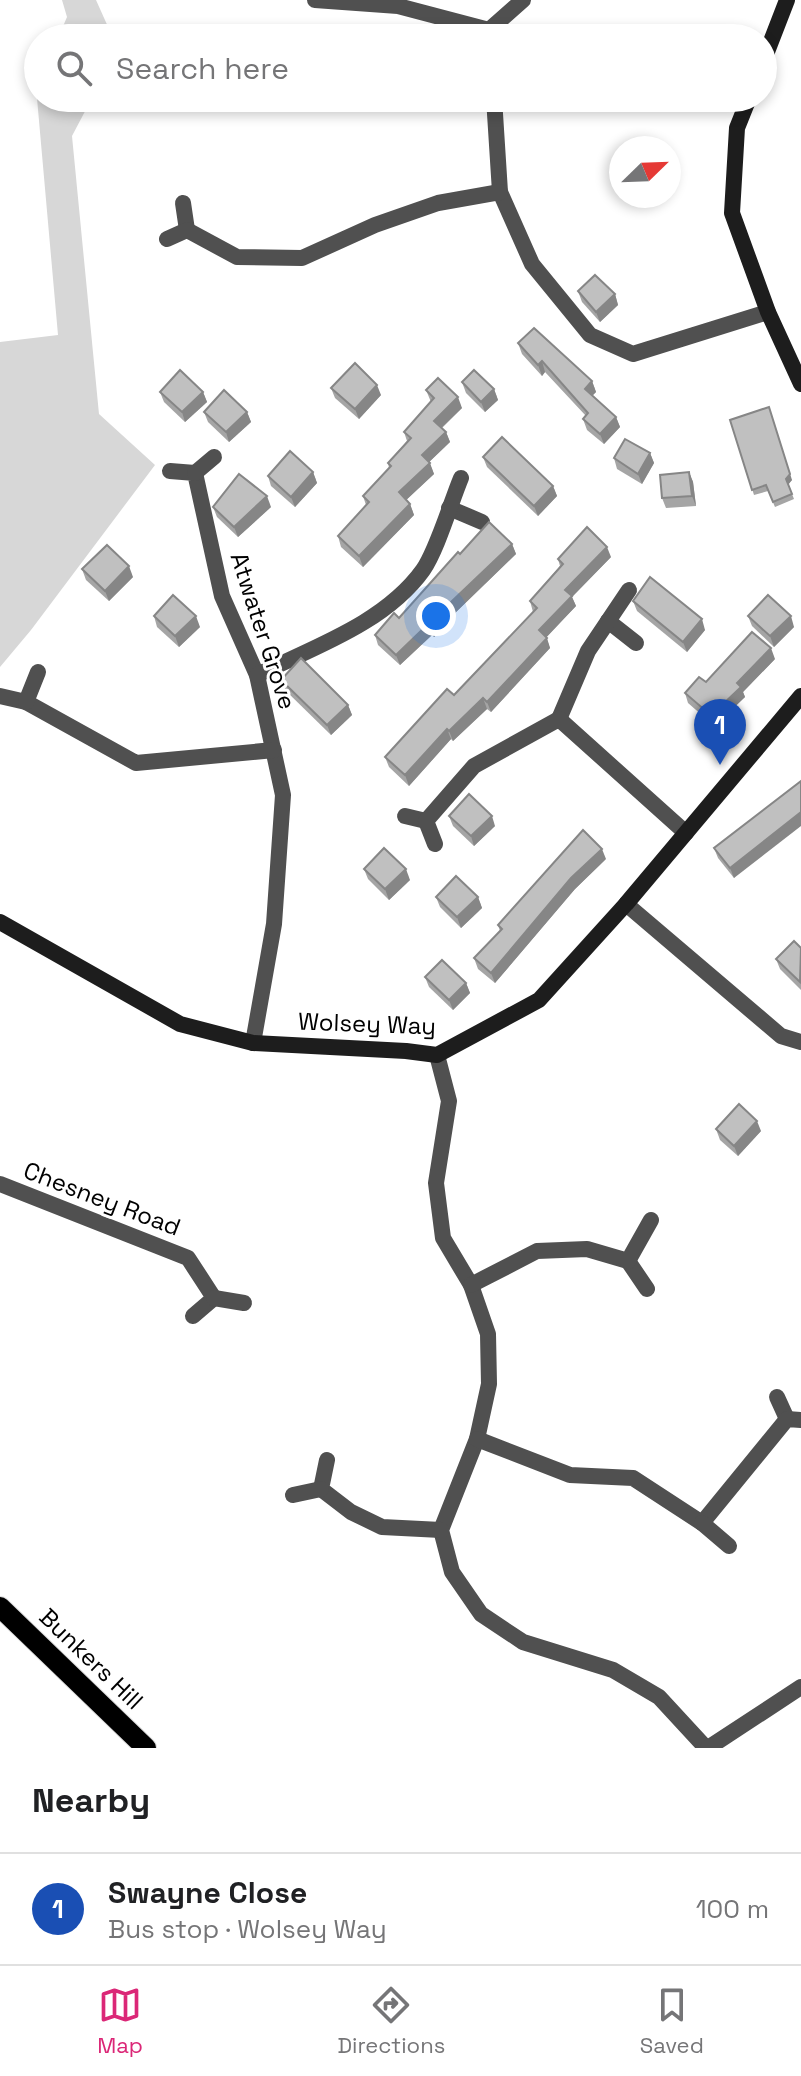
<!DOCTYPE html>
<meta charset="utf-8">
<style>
body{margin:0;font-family:"Space Grotesk",sans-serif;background:#f6f6f6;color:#202124}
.compass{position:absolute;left:609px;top:136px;width:72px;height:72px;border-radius:50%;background:#fff;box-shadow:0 4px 12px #0003;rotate:67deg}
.you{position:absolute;left:436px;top:616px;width:28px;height:28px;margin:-20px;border:6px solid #fff;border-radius:50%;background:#1a73e8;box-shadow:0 0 0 12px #1a73e833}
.badge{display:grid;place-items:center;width:52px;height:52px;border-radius:50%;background:#db2777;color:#fff;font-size:26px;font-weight:700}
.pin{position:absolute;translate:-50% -66px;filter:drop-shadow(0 2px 4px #0008)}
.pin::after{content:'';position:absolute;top:42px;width:28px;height:24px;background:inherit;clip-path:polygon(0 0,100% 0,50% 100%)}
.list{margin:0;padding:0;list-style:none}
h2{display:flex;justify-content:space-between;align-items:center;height:104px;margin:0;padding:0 32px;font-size:34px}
h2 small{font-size:26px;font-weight:400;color:#757577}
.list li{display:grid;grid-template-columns:52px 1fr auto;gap:24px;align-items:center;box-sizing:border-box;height:112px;padding:0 32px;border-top:2px solid #e0e0e0}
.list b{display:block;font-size:30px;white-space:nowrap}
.list p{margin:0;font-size:26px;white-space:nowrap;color:#757577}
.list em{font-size:26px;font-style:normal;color:#757577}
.icon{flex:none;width:44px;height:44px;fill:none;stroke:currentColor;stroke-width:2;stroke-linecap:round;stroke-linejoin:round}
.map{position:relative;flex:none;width:801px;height:1748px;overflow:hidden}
.search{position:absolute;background:#fff;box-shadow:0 4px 12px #0003;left:24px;right:24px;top:24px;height:88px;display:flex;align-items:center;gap:20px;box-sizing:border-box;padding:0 28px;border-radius:44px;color:#757577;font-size:30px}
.sheet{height:216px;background:#fff}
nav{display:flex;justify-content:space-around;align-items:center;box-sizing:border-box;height:112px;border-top:2px solid #e0e0e0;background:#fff;font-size:22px;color:#757577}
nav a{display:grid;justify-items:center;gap:4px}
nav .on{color:#db2777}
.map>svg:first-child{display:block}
.grass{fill:#d7d7d7}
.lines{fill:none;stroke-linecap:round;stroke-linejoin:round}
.primary-casing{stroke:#dbdbdb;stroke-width:22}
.street{stroke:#505050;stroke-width:16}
.secondary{stroke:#1d1d1d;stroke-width:16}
.primary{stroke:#000;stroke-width:20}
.wall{fill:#a5a5a5}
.shaded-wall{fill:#868686}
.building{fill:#c0c0c0;stroke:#868686;stroke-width:2}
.labels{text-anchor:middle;stroke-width:6;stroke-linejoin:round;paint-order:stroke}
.street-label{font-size:24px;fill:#000;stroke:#fff}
</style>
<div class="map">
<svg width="801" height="1748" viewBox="0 0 801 1748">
<rect width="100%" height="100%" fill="#fff"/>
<g class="grass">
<path d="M62,0H96L113,38H58L67,17Z"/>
<path d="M38,82V98H92L72,136L99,414L155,465L31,630L0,667V342L58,335L36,87Z"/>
</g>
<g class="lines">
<g class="primary-casing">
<path id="primary" d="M0,1607L146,1748"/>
</g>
<g class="street">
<path d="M315,0L398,6L489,30L490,38"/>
<path d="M489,30L523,0"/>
<path d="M494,98L500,192L532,264L590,335L633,354L768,312"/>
<path d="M183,203L187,230"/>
<path d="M167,239L187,230L237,257L302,258L375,225L438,203L500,192"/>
<path d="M170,471L195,473L222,596L257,675L283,795L274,924L253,1043"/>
<path d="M195,473L214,457"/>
<path d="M449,508L482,522"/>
<path d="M608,621L636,643"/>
<path d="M257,675C314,647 385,623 423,570C437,550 451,502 461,478"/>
<path d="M0,696L26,702L136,763L274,750"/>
<path d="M26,702L38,672"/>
<path d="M559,719L588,651L629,590"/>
<path d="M405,816L426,821"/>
<path d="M435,844L426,821L474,766L559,719L686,833"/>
<path d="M626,904L781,1036L801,1042"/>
<path d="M437,1055L449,1101L436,1183L443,1238L471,1285L488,1334L489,1384L477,1439L441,1530L452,1572L481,1614L523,1642L613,1670L659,1697L706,1748"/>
<path d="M0,1184L188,1258L214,1298L193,1316"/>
<path d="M628,1261L647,1289"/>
<path d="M471,1285L537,1251L587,1249L628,1261L651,1220"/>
<path d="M214,1298L244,1303"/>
<path d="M777,1397L787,1419"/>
<path d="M477,1439L570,1475L633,1478L702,1523L787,1419L801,1420"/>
<path d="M327,1460L321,1489L351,1512L382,1527L441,1530"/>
<path d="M293,1495L321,1489"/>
<path d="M702,1523L729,1546"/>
<path d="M708,1748L801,1687"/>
</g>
<g class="secondary">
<path d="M763,62L787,0"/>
<path d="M749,98L737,128L732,213L768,312L801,384"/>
<path d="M0,922L180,1024L253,1043L406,1051L437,1055L539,1000L626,904L801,696"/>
</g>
<use href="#primary" class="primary"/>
</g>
<g class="wall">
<path d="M578,291L615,294L618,305L600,322L582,302Z"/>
<path d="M518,343L592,381L596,392L592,396L616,417L620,427L604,444L587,430L583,419L586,416L545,372L542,376L522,354Z"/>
<path d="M462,382L494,389L498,400L485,412L466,393Z"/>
<path d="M331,388L381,395L359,419L335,398Z"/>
<path d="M426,390L462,408L442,428L446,432L450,442L429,462L434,474L406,500L410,504L414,515L363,567L341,547L338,536L366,505L363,496L389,468L388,463L407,441L404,432L431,402Z"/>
<path d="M160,392H203L207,402L185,422L164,402Z"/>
<path d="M204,412H247L251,422L229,442L208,422Z"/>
<path d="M730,420L792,480L788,484L794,499L775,507L768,491L754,495Z"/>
<path d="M650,453L654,463L642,484L617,469L614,458Z"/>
<path d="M483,457L553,486L557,496L538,516L487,467Z"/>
<path d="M313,472L317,483L295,507L271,486L268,476Z"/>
<path d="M689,472L693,482L696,506L666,508L662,498Z"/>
<path d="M213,507H271L238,537L217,517Z"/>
<path d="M512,544L516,554L454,614L455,617L434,637L432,635L400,665L378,645L375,635L399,618L460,554Z"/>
<path d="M611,557L572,597L576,606L546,637L550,648L491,712L487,709L453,741L451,739L409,786L389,767L385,757L454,695L533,612L530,601L560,566L558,559Z"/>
<path d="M82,569L133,577L109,601L86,580Z"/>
<path d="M633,601L705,630L687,652L637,611Z"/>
<path d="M154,616L200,627L179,647L157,627Z"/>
<path d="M748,616L794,627L774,647L752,626Z"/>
<path d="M775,659L743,692L745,697L724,717L720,713L711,723L688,703L685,693L706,682Z"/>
<path d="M281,680L348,705L352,715L331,735L285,690Z"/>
<path d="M801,781L734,878L718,858L714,848Z"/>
<path d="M449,816L495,826L474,846L453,826Z"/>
<path d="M606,859L575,889L495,983L478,969L474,958L500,931L498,925Z"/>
<path d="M364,869L410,880L389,900L368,879Z"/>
<path d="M436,897H478L482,908L461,928L440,907Z"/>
<path d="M801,948V990L780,969L776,959Z"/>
<path d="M425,977L466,983L470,993L453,1010L429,987Z"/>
<path d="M716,1129L761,1131L738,1156L720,1140Z"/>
</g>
<g class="shaded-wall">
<path d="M615,294L618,305L600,322L596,312Z"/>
<path d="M542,361L545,372L542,376L538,365Z"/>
<path d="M592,381L596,392L589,399L585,389Z"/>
<path d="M377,385L381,395L359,419L355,409Z"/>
<path d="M494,389L498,400L485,412L481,402Z"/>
<path d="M203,392L207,402L185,422L182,412Z"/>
<path d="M458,397L462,408L438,431L434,421Z"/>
<path d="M769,407L792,480L788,485Z"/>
<path d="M247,412L251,422L229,442L226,432Z"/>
<path d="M616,417L620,427L604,444L600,434Z"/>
<path d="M446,432L450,442L425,466L422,455Z"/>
<path d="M650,453L654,463L642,484L638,474Z"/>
<path d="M430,463L434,474L403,503L399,492Z"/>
<path d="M313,472L317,483L295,507L291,497Z"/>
<path d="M689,472L693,482L696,506L692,496Z"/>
<path d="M553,486L557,496L538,516L534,506Z"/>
<path d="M267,496L271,507L238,537L234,527Z"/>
<path d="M410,504L414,515L363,567L359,556Z"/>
<path d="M512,544L516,554L454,614L455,617L434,637L430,627L449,604Z"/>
<path d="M607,547L611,557L572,597L576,606L543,641L539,630L565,590Z"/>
<path d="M129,566L133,577L109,601L105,591Z"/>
<path d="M196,616L200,627L179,647L175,636Z"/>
<path d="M791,616L794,627L774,647L770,636Z"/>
<path d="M702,619L705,630L687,652L683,642Z"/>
<path d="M428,624L432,635L400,665L396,655Z"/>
<path d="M547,638L550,648L491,712L487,702Z"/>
<path d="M771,648L775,659L743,692L745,697L724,717L720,707L737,683Z"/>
<path d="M483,698L487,709L453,741L449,731Z"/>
<path d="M716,703L720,713L711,723L707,712Z"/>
<path d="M348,705L352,715L331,735L327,725Z"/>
<path d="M447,729L451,739L409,786L405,775Z"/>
<path d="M801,812V826L734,878L730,868Z"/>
<path d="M492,816L495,826L474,846L471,836Z"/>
<path d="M602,849L606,859L575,889L495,983L491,973L571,878Z"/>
<path d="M406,869L410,880L389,900L385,889Z"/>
<path d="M478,897L482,908L461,928L457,917Z"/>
<path d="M466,983L470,993L453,1010L449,1000Z"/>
<path d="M757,1121L761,1131L738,1156L734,1146Z"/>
</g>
<g class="building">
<path d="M595,275L615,294L596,312L578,291Z"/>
<path d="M534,328L592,381L585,389L616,417L600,434L583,419L588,413L542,361L538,365L518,343Z"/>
<path d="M355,363L377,385L355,409L331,388Z"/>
<path d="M180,370L203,392L182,412L160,392Z"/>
<path d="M474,370L494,389L481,402L462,382Z"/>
<path d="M438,378L458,397L434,421L446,432L422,455L430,463L399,492L410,504L359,556L338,536L369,502L363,496L391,466L388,463L411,438L404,432L434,398L426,390Z"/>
<path d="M224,390L247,412L226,432L204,412Z"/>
<path d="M769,407L790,474L786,479L792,494L773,502L766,485L752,490L730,420Z"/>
<path d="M502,437L553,486L534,506L483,457Z"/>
<path d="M625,439L650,453L638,474L614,458Z"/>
<path d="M290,451L313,472L291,497L268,476Z"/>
<path d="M689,472L692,496L662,498L660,475Z"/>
<path d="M239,474L267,496L234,527L213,507Z"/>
<path d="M489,522L512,544L449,604L451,607L430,627L428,624L396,655L375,635L394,613L399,618L458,552L460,554Z"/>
<path d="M587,527L607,547L565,590L572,596L539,630L547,638L487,702L483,698L449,731L447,729L405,775L385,757L447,689L454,695L537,608L530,601L563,564L558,559Z"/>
<path d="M107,545L129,566L105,591L82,569Z"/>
<path d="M650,577L702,619L683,642L633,601Z"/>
<path d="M173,595L196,616L175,636L154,616Z"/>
<path d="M768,595L791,616L770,636L748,616Z"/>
<path d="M752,632L771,648L737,683L741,687L720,707L716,703L707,712L685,693L699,677L706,682Z"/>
<path d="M301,658L348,705L327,725L281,680Z"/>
<path d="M801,781V812L730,868L714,848Z"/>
<path d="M469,794L492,816L471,836L449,816Z"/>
<path d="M583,830L602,849L571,878L491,973L474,958L502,929L498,925Z"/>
<path d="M384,848L406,869L385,889L364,869Z"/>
<path d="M456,876L478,897L457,917L436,897Z"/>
<path d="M794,941L801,948L800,982L776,959Z"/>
<path d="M442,960L466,983L449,1000L425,977Z"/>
<path d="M739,1104L757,1121L734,1146L716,1129Z"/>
</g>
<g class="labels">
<g class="street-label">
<text transform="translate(263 631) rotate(72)" y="8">Atwater Grove</text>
<text transform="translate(367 1024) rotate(2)" y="8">Wolsey Way</text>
<text transform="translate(102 1199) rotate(21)" y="8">Chesney Road</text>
<text transform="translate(91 1659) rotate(44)" y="8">Bunkers Hill</text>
</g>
</g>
</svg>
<svg class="compass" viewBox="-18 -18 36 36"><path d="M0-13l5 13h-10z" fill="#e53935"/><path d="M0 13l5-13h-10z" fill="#757577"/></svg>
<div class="you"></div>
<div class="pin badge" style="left:720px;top:765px;background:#1a4fb4">1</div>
<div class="search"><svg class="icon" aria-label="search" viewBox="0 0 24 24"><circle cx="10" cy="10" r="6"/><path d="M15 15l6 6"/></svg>Search here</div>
</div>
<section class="sheet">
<h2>Nearby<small></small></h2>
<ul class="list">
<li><span class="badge" style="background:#1a4fb4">1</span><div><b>Swayne Close</b><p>Bus stop · Wolsey Way</p></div><em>100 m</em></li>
</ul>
</section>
<nav>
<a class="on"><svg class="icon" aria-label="map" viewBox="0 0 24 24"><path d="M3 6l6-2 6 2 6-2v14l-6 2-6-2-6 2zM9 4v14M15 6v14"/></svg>Map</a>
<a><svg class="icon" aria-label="directions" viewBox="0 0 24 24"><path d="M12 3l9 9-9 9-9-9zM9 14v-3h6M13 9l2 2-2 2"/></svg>Directions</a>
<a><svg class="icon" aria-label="saved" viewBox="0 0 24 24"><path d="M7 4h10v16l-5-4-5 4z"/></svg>Saved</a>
</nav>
